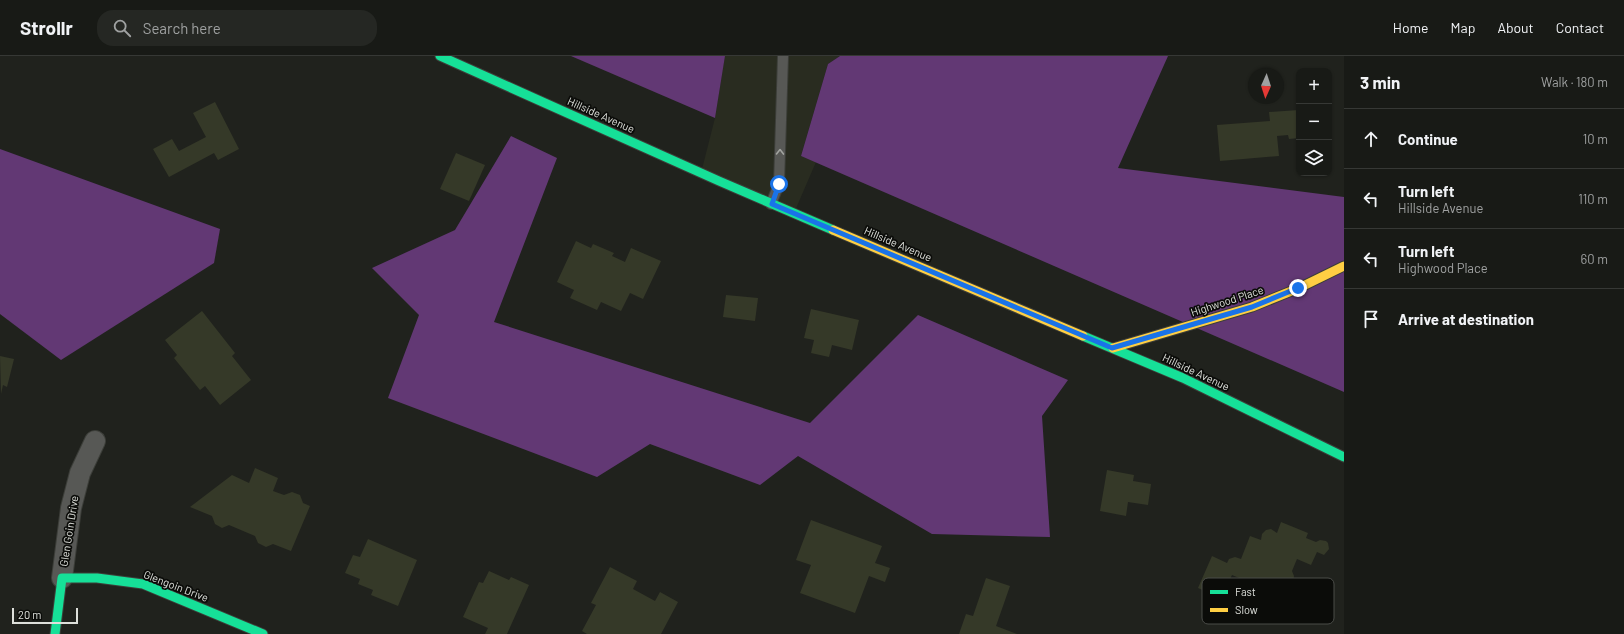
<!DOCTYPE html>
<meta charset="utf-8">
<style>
body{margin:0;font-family:Barlow,sans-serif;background:#252723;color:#f1f3f6}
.controls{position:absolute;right:12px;top:12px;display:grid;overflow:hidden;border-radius:8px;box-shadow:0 1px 3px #0004}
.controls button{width:36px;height:36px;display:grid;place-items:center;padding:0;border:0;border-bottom:1px solid #363835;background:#181a16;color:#f1f3f6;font:20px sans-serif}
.compass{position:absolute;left:1248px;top:12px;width:36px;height:36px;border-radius:50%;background:#181a16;box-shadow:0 1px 3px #0004;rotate:183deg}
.scale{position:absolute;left:12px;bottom:10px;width:66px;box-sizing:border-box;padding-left:4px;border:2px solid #dee0db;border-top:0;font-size:11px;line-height:14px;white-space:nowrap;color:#dee0db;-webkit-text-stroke:3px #0b0c09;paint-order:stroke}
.stop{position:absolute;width:12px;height:12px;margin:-9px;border:3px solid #1a73e8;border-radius:50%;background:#fff}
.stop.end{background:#1a73e8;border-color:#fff;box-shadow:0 1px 4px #0008}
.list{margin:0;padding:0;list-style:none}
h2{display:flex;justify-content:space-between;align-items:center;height:52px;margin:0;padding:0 16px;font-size:17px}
h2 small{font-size:13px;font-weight:400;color:#9fa1a1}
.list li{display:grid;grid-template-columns:26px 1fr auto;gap:12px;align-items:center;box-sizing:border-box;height:60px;padding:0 16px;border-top:1px solid #363835}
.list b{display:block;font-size:15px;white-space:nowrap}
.list p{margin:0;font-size:13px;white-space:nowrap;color:#9fa1a1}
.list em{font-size:13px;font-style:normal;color:#9fa1a1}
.icon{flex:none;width:22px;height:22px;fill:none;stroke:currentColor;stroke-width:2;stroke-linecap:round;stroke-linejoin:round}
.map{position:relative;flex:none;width:1344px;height:578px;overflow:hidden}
header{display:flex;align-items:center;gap:24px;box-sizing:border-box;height:56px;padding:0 20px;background:#181a16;border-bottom:1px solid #363835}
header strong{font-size:19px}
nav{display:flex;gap:22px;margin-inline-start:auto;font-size:14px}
.search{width:280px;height:36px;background:#252723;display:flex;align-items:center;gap:10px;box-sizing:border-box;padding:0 14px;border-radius:16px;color:#9fa1a1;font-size:15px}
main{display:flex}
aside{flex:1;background:#181a16}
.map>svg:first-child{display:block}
.built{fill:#292c20}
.forest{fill:#623874}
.building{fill:#353928}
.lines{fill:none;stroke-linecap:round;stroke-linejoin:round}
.lane-casing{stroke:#3c3e39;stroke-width:12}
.street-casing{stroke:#3c3e39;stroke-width:22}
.fast-casing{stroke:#3c3e39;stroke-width:11}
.slow-casing{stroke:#3c3e39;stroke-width:11}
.lane{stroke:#575855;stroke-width:10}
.street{stroke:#575855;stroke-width:20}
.fast{stroke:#16e098;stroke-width:9}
.slow{stroke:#ffcf43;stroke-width:9}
.oneway{stroke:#a1a39f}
.route{stroke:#1a73e8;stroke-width:5}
.labels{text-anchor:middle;stroke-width:3.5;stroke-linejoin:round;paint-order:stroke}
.street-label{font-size:11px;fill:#dee0db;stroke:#0b0c09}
.key{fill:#0b0c09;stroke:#4a4c48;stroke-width:1}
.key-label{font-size:11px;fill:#dee0db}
</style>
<header>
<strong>Strollr</strong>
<div class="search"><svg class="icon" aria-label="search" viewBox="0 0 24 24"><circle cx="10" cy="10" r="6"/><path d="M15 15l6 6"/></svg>Search here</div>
<nav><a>Home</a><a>Map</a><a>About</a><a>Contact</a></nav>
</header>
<main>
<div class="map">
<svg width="1344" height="578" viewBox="0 0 1344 578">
<rect width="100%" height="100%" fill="#20221d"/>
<path class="built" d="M725,0H840L828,8L801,100L816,106L794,157L701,117L715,62Z"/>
<g class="forest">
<path d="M571,0H725L715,62Z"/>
<path d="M840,0H1168L1118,112L1344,141V336L801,100L828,8Z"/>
<path d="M511,80L557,102L494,266L810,367L918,259L1068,324L1042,360L1050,481L932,478L798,400L760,429L650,388L597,421L388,342L419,259L372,212L455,174Z"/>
<path d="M0,93L220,173L214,207L61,304L0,258Z"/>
</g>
<g class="building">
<path d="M215,46L239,93L218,104L214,97L169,121L153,93L172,83L179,95L206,81L193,57Z"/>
<path d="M1299,54V82L1289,83L1288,79L1277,80L1279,100L1220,105L1217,69L1270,65L1269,56Z"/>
<path d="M456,97L485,109L469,145L440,133Z"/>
<path d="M576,185L591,192L593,188L614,197L612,200L625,206L631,192L661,205L643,243L630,237L621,255L601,246L597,254L570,242L574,234L557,226Z"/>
<path d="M726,239L758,242L755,265L723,261Z"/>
<path d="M811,253L859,264L852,294L832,289L829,301L811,297L814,284L804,282Z"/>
<path d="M202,255L235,297L232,300L251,324L220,349L205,330L200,334L174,302L177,299L165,284Z"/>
<path d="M0,300L14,303L7,331L3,329L1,338Z"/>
<path d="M255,412L278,422L273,435L284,439L292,436L300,439L303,447L310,450L291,495L273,488L266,491L258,487L255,480L229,469L222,472L215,468L212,460L190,451L232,419L249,427Z"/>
<path d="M1107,414L1134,419L1133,425L1151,428L1148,449L1128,446L1126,460L1100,455Z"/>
<path d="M811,464L882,490L875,507L890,512L885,526L869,520L855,557L800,537L811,509L796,504Z"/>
<path d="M1281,466L1308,477L1306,482L1316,486L1320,484L1326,485L1328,487L1329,493L1324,499L1317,496L1311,509L1297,503L1292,515L1294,520L1293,525L1288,530L1284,529L1279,539L1232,519L1221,542L1198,532L1212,500L1227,507L1229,503L1235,501L1241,503L1250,480L1261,484L1262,478L1266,474L1271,473L1277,477Z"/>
<path d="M368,483L417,504L398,550L371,539L373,534L358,528L360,523L345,517L353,499L360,501Z"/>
<path d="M610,511L637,525L633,533L655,545L660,536L678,546L661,578H587L582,575L596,549L591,547Z"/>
<path d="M489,515L509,524L511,521L529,529L507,578H485L488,572L463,561L479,526L483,527Z"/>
<path d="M986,522L1010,530L996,570L1017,578H959L966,558L973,560Z"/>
</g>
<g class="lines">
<g class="lane-casing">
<path id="lane" d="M771,148L779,128L783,0"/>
</g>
<g class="street-casing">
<path id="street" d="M62,522L71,452L80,417L95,385"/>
</g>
<g class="fast-casing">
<g id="fast">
<path d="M440,0L719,125L833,174"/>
<path d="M1083,280L1183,322L1344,401"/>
<path d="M55,578L62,522H97L143,528L263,578"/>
</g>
</g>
<g class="slow-casing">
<g id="slow">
<path d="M833,174L1083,280"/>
<path d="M1113,292L1252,251L1299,232L1344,210"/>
</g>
</g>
<use href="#lane" class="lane"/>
<use href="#street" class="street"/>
<use href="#fast" class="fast"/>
<use href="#slow" class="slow"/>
</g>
<defs><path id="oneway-chevron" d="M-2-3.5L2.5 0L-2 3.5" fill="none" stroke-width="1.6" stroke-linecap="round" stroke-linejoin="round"/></defs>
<use class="oneway" href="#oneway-chevron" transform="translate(780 96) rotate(-89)"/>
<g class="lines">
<path class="route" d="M779,128L772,148L1112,292L1252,251L1298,232"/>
</g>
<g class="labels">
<g class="street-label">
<text transform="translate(601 59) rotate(24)" y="4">Hillside Avenue</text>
<text transform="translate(898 188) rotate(23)" y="4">Hillside Avenue</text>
<text transform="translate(1227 245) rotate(-18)" y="4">Highwood Place</text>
<text transform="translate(1196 316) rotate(25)" y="4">Hillside Avenue</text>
<text transform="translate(69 475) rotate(-81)" y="4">Glen Goin Drive</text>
<text transform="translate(176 530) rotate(21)" y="4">Glengoin Drive</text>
</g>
</g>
<rect x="1202" y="522" width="132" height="46" rx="6" class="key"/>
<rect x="1210" y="534" width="18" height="4" fill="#16e098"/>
<rect x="1210" y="552" width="18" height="4" fill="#ffcf43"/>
<g class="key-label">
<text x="1235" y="540">Fast</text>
<text x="1235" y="558">Slow</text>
</g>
</svg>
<div class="controls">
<button>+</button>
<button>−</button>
<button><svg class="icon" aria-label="layers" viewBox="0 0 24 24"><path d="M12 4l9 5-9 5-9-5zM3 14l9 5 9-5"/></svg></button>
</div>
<svg class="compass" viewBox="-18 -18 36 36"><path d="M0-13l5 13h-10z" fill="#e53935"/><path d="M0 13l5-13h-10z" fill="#9fa1a1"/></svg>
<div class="scale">20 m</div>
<div class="stop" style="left:779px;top:128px"></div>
<div class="stop end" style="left:1298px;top:232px"></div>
</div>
<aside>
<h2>3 min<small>Walk · 180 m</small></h2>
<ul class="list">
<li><svg class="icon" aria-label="ahead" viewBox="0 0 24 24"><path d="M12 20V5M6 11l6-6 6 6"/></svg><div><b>Continue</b></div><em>10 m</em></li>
<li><svg class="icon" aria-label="left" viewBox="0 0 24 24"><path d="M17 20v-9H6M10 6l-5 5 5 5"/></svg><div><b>Turn left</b><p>Hillside Avenue</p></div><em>110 m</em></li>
<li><svg class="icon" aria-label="left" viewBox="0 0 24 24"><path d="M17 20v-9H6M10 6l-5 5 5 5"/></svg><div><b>Turn left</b><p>Highwood Place</p></div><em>60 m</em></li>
<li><svg class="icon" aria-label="arrive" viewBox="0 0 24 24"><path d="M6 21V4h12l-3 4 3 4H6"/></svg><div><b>Arrive at destination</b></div></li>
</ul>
</aside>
</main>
